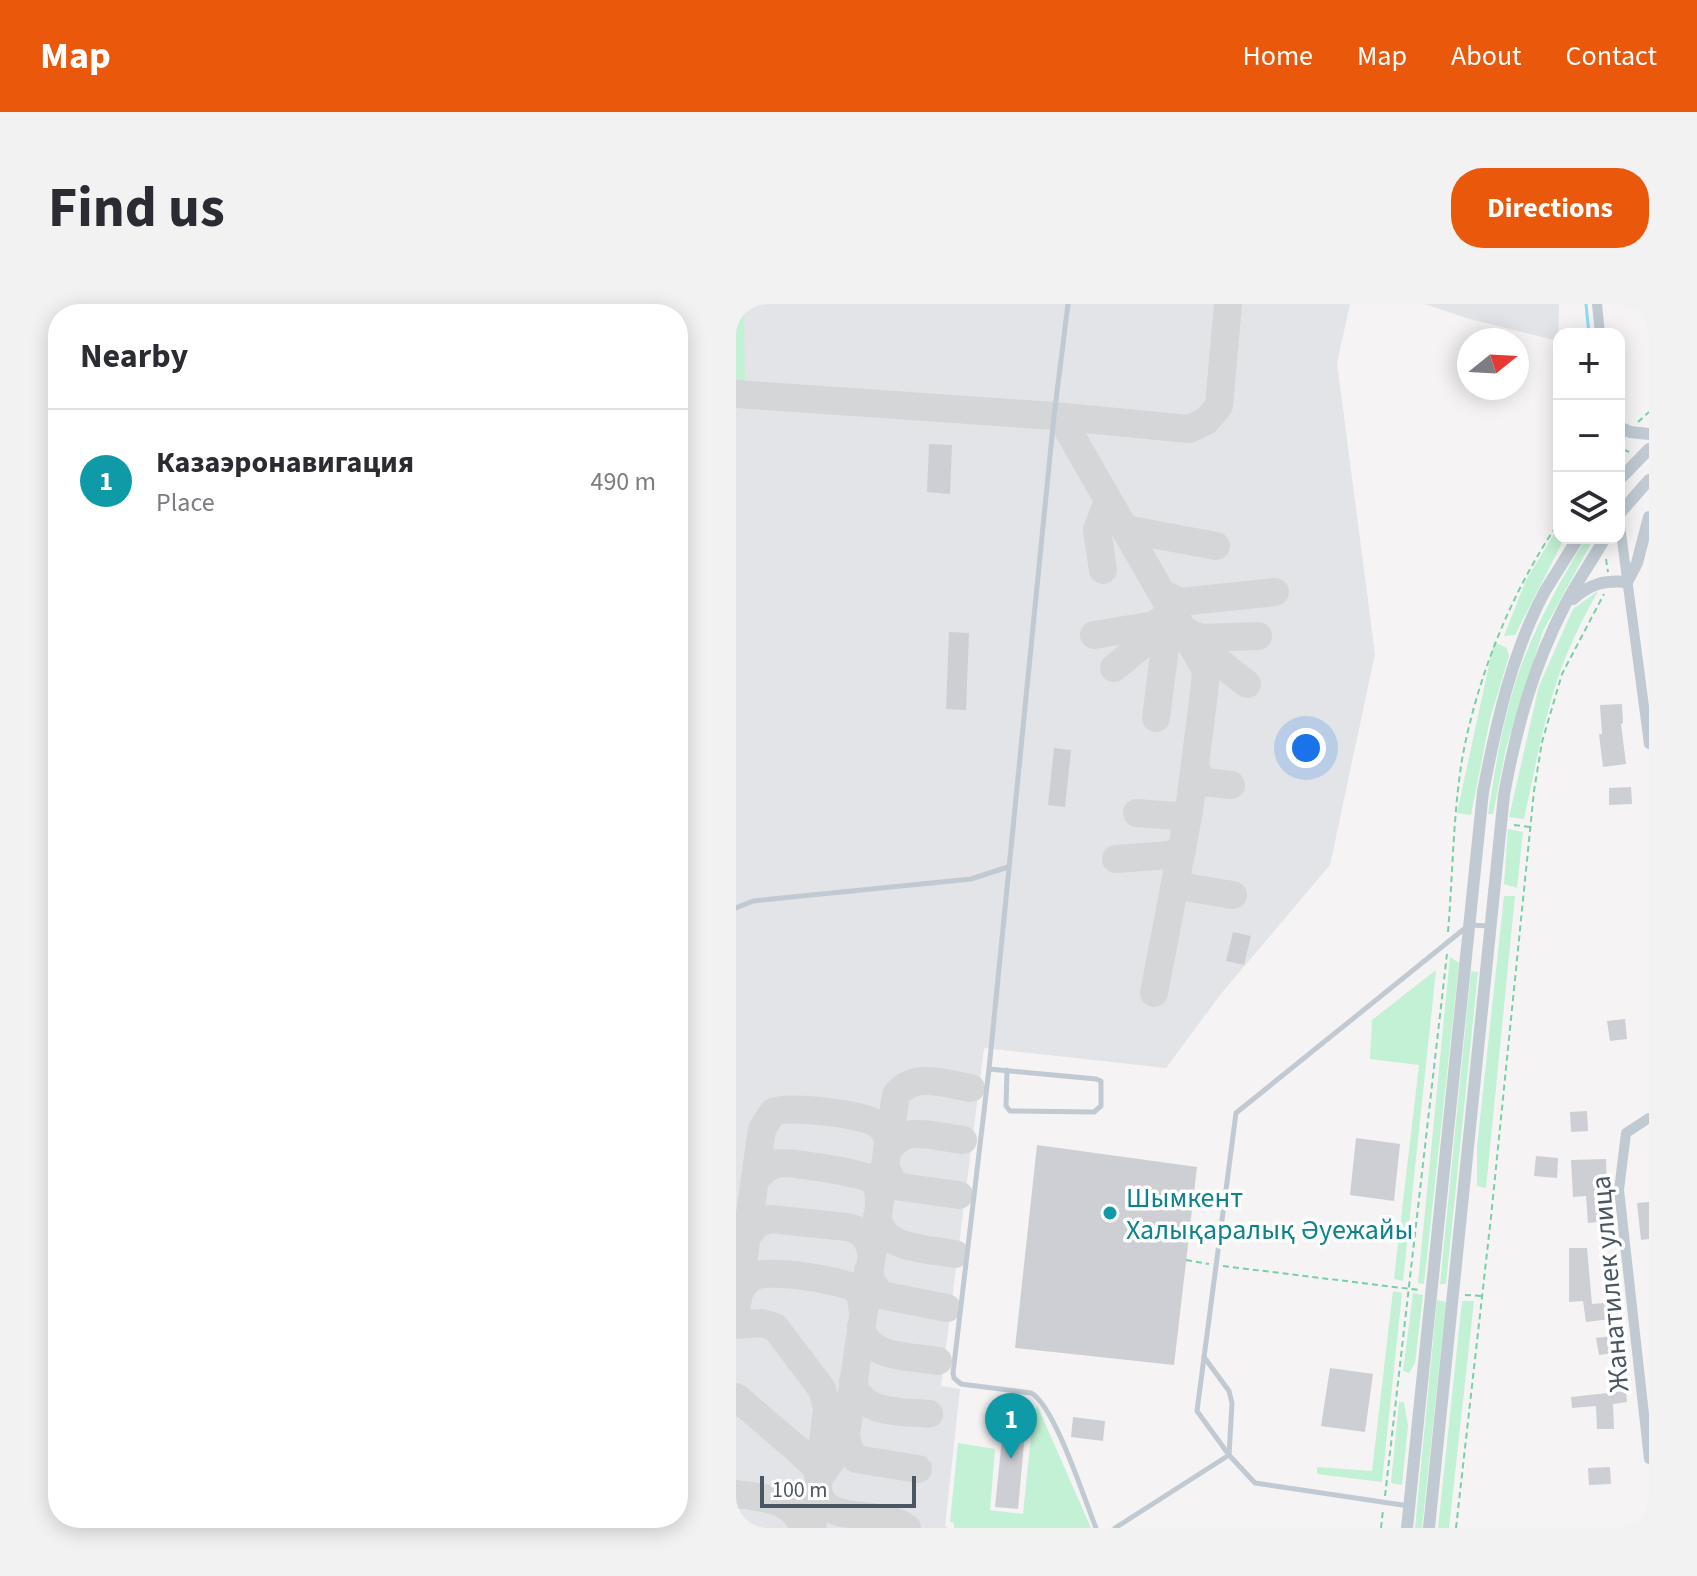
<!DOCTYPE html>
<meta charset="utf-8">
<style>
body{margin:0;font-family:"Source Sans 3",sans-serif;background:#f2f2f3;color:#2b2b33}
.controls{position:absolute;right:24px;top:24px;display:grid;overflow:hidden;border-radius:16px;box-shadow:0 4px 20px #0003}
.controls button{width:72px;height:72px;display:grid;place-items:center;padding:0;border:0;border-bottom:2px solid #e1e1e2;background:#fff;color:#2b2b33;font:40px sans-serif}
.compass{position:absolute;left:721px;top:24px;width:72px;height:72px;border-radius:50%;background:#fff;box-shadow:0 4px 20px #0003;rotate:72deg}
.scale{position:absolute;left:24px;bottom:20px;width:156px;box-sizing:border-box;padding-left:8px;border:4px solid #4a5661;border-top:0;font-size:22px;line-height:28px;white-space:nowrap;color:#4a5661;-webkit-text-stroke:6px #fff;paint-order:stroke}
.you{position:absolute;left:570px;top:444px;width:28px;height:28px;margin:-20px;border:6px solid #fff;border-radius:50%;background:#1a73e8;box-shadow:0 0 0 12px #1a73e833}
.badge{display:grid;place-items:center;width:52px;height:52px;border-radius:50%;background:#ea580c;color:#fff;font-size:26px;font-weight:700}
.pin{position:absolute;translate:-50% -66px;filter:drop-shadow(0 2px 4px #0008)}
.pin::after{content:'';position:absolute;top:42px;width:28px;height:24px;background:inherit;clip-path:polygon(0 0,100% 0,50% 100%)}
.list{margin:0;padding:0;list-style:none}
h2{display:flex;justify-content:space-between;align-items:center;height:104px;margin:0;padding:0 32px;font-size:34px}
h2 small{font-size:26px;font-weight:400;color:#7c7c81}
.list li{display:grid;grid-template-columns:52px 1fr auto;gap:24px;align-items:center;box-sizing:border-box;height:144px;padding:0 32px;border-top:2px solid #e1e1e2}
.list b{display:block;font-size:30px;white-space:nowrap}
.list p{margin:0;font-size:26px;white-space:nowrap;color:#7c7c81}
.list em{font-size:26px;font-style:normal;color:#7c7c81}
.icon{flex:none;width:44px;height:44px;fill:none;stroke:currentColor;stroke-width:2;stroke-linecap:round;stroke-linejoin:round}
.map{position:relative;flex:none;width:913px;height:1224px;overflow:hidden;border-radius:32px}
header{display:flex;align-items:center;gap:48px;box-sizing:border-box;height:112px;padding:0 40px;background:#ea580c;color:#fff}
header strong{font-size:38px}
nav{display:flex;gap:44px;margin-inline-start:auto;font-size:28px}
.intro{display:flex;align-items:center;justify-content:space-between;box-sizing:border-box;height:192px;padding:0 48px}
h1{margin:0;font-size:56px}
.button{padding:20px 36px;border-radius:32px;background:#ea580c;color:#fff;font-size:28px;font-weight:700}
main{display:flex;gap:48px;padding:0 48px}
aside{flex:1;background:#fff;border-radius:32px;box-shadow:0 4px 20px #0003}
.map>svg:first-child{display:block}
.airport{fill:#e2e4e7}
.green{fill:#c3f1d5}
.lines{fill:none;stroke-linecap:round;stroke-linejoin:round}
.stream{stroke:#90daee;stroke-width:3}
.taxiway{stroke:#d5d6d8;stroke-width:28}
.building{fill:#cdcfd5}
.path{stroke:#7ad0a6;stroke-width:2;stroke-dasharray:6 4;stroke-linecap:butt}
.service{stroke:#c1cad2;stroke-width:5}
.minor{stroke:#c1cad2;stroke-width:10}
.tertiary{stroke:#c1cad2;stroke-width:12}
.culture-dot{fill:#0f9aa8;stroke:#fff;stroke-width:3}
.labels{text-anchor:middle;stroke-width:7;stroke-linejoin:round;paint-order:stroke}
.culture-label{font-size:28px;fill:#0d838f;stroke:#fff;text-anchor:start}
.street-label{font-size:28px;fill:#4a5661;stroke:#fff}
</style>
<header>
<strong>Map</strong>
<nav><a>Home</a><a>Map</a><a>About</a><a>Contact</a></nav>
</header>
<div class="intro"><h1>Find us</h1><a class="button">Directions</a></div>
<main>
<aside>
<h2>Nearby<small></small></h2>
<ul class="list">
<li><span class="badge" style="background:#0f9aa8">1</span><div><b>Казаэронавигация</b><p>Place</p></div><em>490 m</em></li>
</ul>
</aside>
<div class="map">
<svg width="913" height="1224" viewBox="0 0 913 1224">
<rect width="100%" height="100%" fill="#f5f3f3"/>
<g class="airport">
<path d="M0,0H614L601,59L639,350L594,561L484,691L430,764L248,744L205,1082L224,1085L209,1222L212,1224H0Z"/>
<path d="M689,0H823L822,37L734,15Z"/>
</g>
<g class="green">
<path d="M0,0H8L9,80H0Z"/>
<path d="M823,222V234H827L824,243L779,331L768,332L790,276Z"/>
<path d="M850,234H858L807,327L770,444L757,510H752C759,466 766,420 780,377C796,327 823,279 850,234Z"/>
<path d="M862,287C848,312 835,338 825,365C808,413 799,465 788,515L773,513L803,382L837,305Z"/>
<path d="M758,338L771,344L773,352L754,415L735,511L721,509Z"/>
<path d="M772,525L787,528L781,584L768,580Z"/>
<path d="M768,592H779L750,884L741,882V843Z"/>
<path d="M714,653L723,659L688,980L682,979Z"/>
<path d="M700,666L667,977L658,975L683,761L634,755L636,716Z"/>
<path d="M735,667L742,668L710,980H704Z"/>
<path d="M657,987L666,989L646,1178L581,1170V1163L636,1167Z"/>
<path d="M677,989L687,991L679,1059L673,1069L667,1067Z"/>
<path d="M701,996L710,998L686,1224H679Z"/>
<path d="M726,997H738L713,1224H702Z"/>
<path d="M663,1098H668L672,1122L666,1181L655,1179Z"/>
<path d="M301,1101L355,1224H218V1219L214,1218L222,1139L259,1145L254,1206L287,1210L297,1112Z"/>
</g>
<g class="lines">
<path class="stream" d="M850,0L853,30"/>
<g class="taxiway">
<path d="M0,90L318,112L453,125L470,117L483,102L492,0"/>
<path d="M325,114L451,333L511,380"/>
<path d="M389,225L480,242"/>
<path d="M367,266L361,226L372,197"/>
<path d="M426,289L444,298L539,288"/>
<path d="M448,327L465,334L522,332"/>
<path d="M358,331L419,321L427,315L434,304L420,414"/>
<path d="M378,364L430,321"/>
<path d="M459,465L468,478L495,481"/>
<path d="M401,509L440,512L453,507"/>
<path d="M380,555L434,551L446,545"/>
<path d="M441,574L448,583L497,591"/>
<path d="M418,689L453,507L468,389L470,366L451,333"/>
<path d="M151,847C169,819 199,833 227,836"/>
<path d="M19,876C26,868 33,860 45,859C58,859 129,869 136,876C143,883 143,890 143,899"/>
<path d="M223,891L165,883L157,879L149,862L160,791C178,767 210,780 235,784"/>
<path d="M141,913C148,947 190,944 219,950"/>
<path d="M11,932L21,920L34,915L111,923C126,926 132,934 135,948"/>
<path d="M132,967L135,977L145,991L211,1004"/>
<path d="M2,990C7,983 11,975 19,972C32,965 108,976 119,985C126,991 126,1000 127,1009"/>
<path d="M0,1008L26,825L37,808C51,801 128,810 141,820C149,825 152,832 152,841"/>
<path d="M0,1021L26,1019L39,1023L86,1085L91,1104L83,1174L80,1163L62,1146"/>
<path d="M125,1022C130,1055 175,1052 202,1057"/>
<path d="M117,1077C123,1111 165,1107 193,1110"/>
<path d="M0,1093L62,1146L78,1154"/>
<path d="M110,1131L113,1145L120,1155L182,1165"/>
<path d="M82,1182C82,1224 145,1203 171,1224"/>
<path d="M0,1190C29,1194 55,1194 68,1224"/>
<path d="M76,1224L83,1174L109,1137L149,862"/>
</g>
</g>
<g class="building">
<path d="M193,140L216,141L214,190L191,188Z"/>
<path d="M213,328L233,329L230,406L210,405Z"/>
<path d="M886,400L887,419L885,420L890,460L867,463L863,430H866L864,401Z"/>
<path d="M318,444L335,446L329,503L312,501Z"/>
<path d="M895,483L896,500L873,501V484Z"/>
<path d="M497,628L515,632L508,661L490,657Z"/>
<path d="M889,715L891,735L874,737L871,717Z"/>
<path d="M851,807L852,827L835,828L834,808Z"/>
<path d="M620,834L664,840L658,897L614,891Z"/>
<path d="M301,841L461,863L438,1061L279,1044Z"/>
<path d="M800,852L822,854L821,874L798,872Z"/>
<path d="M870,855L872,917L852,919L850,892L837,893L835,856Z"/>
<path d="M913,898V935L905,936L901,899Z"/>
<path d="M833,944H851L856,1000L881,998L883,1014L850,1018L847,997L833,998Z"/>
<path d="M882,1031L885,1048L863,1051L860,1034Z"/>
<path d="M594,1064L637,1070L629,1128L585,1122Z"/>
<path d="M890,1087L891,1098L877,1100L878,1125H861L860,1102L836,1104L835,1093Z"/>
<path d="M269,1105L291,1107L282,1205L259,1203Z"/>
<path d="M337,1113L369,1117L367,1137L335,1133Z"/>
<path d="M874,1163L875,1180L853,1181L852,1164Z"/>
</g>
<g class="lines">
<g class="path">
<path d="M902,118L913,108"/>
<path d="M887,139L885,144L893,148"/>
<path d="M870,255L872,268"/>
<path d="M778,521L794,523"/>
<path d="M712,628C717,569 717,507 727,450C743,368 776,287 823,218"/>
<path d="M450,956L473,960"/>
<path d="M487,962L683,986"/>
<path d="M729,991L746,992"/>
<path d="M649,1192L711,650"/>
<path d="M645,1224L647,1206"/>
<path d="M720,1224L755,913L798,487L806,438L826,370L868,290"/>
</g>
<g class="service">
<path d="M332,0L318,112L253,765L217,1069L218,1074L225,1080L295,1089C318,1100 349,1197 360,1224"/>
<path d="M0,604L17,597L235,575L272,563"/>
<path d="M253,765L360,775L365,777V802L358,808L274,807L270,802L271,766"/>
<path d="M673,1202L519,1179L493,1151L461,1107L500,809L733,621L754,622"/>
<path d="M379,1224L493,1151L496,1099L493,1087L468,1053"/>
</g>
<g class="minor">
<path d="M861,0L864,30"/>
<path d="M883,214L913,440"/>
<path d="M913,814L890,829L883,886L913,1155"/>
</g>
<g class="tertiary">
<path d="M883,123L894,128L913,130"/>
<path d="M883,176L913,145"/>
<path d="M883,210L913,176"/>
<path d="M837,295C854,280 868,276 891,278L901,259L913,213"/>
<path d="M671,1224L747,488C760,420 776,348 809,287C820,269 831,252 842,234"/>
<path d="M693,1224L768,491C780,425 797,363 828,303C840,279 856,257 869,234"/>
</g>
</g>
<circle class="culture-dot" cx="374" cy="909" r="8"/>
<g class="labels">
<g class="culture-label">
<text x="390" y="903">Шымкент<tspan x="390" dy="32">Халықаралық Әуежайы</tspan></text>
</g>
<g class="street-label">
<text transform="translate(873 980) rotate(-95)" y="10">Жанатилек улица</text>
</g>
</g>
</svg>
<div class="controls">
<button>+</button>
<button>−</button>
<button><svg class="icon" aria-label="layers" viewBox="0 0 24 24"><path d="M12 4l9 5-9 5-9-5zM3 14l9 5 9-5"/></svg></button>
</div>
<svg class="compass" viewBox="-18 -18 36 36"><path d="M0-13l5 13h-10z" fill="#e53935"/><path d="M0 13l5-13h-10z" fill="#7c7c81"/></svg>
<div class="scale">100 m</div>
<div class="you"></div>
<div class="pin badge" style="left:275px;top:1155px;background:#0f9aa8">1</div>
</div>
</main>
